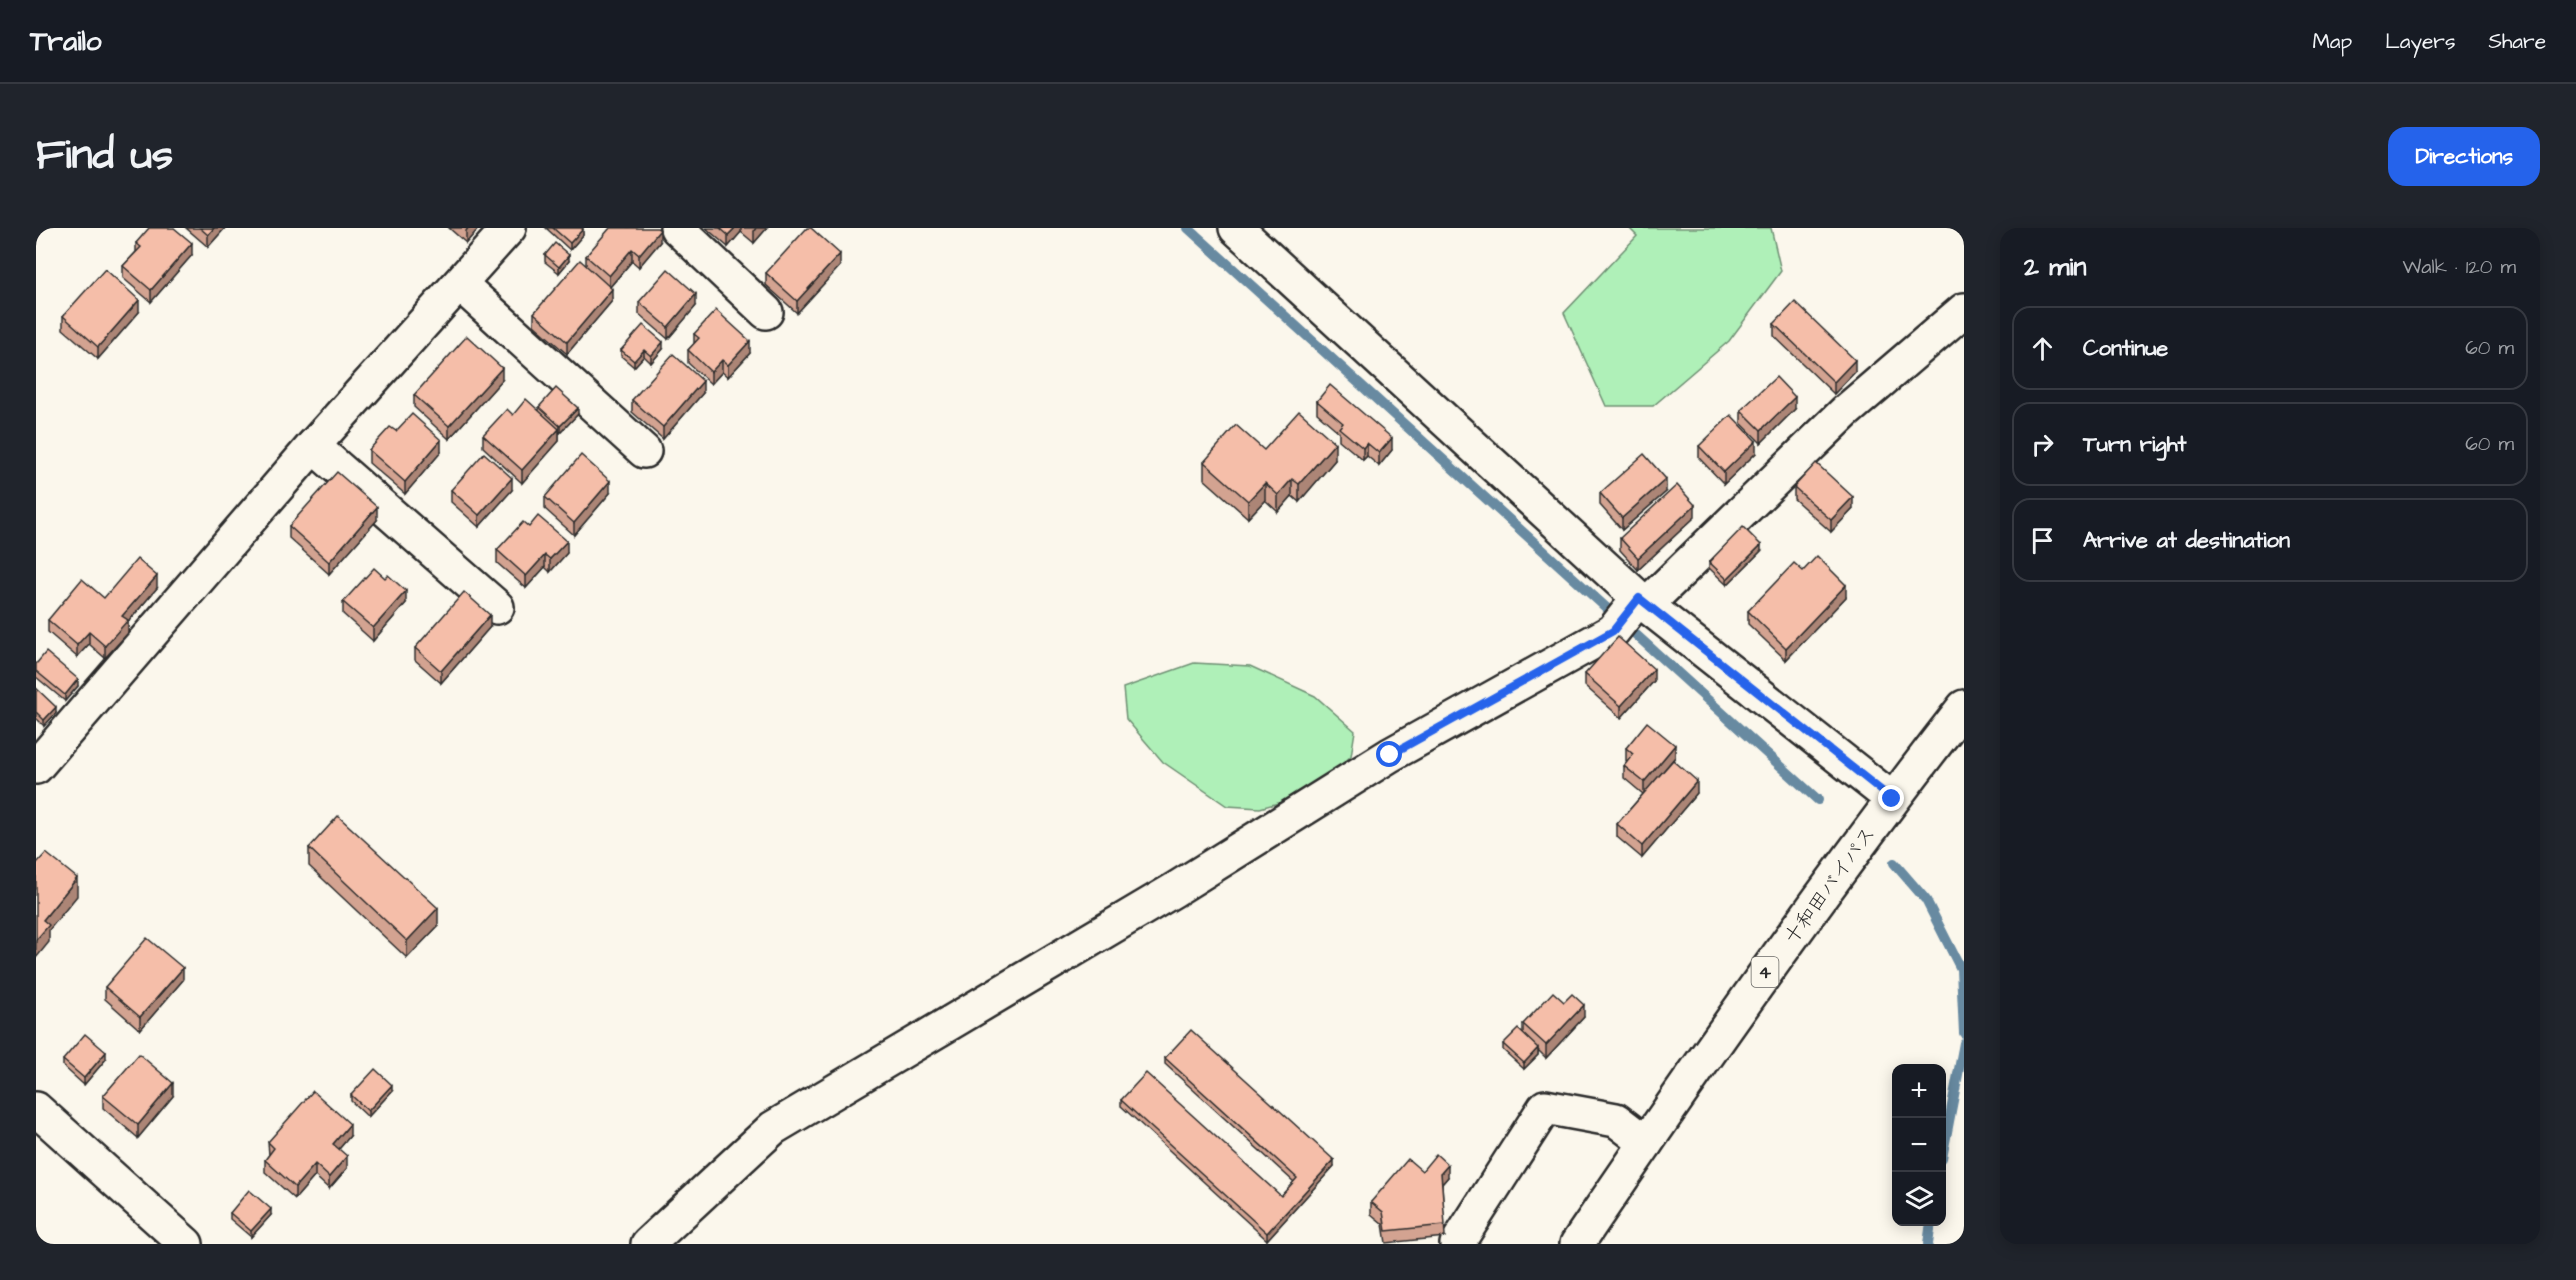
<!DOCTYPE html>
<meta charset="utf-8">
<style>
body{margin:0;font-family:"Architects Daughter","Klee One",sans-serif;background:#20242c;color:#f1f3f6}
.controls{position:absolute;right:18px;bottom:18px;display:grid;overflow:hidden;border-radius:12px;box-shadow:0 3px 15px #0003}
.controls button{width:54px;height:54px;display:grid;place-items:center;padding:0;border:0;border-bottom:2px solid #363941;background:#171b24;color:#f1f3f6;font:30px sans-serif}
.stop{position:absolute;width:18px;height:18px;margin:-14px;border:4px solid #2563eb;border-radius:50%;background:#fff}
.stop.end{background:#2563eb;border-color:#fff;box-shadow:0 2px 6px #0008}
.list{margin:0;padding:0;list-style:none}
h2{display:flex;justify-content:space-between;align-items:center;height:78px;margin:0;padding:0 24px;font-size:26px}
h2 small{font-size:20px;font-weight:400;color:#9ea1a6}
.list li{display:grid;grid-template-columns:39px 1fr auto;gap:18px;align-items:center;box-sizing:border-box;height:84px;margin:0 12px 12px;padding:0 12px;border:2px solid #363941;border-radius:18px}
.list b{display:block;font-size:22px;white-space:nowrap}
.list em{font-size:20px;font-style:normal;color:#9ea1a6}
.icon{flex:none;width:33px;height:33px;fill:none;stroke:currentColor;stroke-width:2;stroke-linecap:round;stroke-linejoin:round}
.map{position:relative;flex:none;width:1928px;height:1016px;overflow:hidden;border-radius:18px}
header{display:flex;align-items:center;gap:36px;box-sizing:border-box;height:84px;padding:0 30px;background:#171b24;border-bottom:2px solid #363941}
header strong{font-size:28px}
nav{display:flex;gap:33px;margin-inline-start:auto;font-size:21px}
.intro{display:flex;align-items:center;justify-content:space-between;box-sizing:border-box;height:144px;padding:0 36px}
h1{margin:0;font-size:42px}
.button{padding:15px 27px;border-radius:18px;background:#2563eb;color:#fff;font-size:21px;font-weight:700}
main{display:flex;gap:36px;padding:0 36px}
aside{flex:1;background:#171b24;border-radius:18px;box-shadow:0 3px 15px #0003}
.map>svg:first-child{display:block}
.green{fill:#aff0b8;stroke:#6d8e72;stroke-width:1.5}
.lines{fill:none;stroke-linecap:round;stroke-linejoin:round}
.stream{stroke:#678aa1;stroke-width:10}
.minor-casing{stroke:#2b2b2b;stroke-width:38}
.major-casing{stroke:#2b2b2b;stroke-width:38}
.highway-casing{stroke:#2b2b2b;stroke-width:38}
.minor{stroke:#fbf7ec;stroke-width:33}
.major{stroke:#fbf7ec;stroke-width:33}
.highway{stroke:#fbf7ec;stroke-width:33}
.wall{fill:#d3a391;stroke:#2b2b2b;stroke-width:1.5}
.shaded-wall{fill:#ac8576;stroke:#2b2b2b;stroke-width:1.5}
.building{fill:#f5bea9;stroke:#2b2b2b;stroke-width:1.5}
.route{stroke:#2563eb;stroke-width:8}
.labels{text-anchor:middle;stroke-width:4.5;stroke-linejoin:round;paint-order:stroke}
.shield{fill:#fbf7ec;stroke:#696865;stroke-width:1.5}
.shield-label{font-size:18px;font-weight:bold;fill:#2b2b2b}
.street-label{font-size:20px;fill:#2b2b2b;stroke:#fbf7ec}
</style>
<header>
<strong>Trailo</strong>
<nav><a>Map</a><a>Layers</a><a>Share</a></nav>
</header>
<div class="intro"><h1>Find us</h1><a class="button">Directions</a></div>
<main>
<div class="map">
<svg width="1928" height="1016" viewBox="0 0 1928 1016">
<rect width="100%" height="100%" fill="#fbf7ec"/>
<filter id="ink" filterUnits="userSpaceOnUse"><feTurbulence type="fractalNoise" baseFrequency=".0167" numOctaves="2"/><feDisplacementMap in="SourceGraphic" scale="12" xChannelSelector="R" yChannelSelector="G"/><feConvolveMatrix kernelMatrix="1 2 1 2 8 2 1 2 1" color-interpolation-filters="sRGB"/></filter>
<g filter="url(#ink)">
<g class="green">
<path d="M1593,0H1735L1745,43L1693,113L1617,178H1570L1528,85L1601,8Z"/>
<path d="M1158,435L1214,438L1279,468L1319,503L1315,528L1275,566L1224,580L1191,578L1127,534L1090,491L1087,460Z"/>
</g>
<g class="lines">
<g class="stream">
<path d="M1152,0L1782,572"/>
<path d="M1858,635L1890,672L1925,741L1928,805"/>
<path d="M1906,930L1928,815"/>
<path d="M1892,1016L1895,994"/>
</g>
<g class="minor-casing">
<g id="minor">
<path d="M641,0L730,84"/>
<path d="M1200,0L1610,377L1856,571"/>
<path d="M424,56L608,223"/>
<path d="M277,218L461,379"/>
<path d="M1610,377L1809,184L1928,82"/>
<path d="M0,539L277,218L473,0"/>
<path d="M612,1016L737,900L1138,662L1354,527L1577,403L1603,370"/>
<path d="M1421,1016L1509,879L1580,892L1610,915"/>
</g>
</g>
<g class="major-casing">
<path id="major" d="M0,881L150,1016"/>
</g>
<g class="highway-casing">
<path id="highway" d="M1541,1016C1665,833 1792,653 1928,479"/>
</g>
<use href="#minor" class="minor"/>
<use href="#major" class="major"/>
<use href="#highway" class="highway"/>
</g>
<g class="wall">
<path d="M150,0H189L172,19Z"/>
<path d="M413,0H443L430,15Z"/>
<path d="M510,0H546L547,7L534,22Z"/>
<path d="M670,0H731L718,15L705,4L692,19Z"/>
<path d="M624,14L603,39L596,33L574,59L576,73L531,126L498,97V85L550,37V28Z"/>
<path d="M100,15L156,27L115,74L87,50V38L100,24Z"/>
<path d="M509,27L533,33L523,45L509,34Z"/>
<path d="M804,38L761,85L730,57V45Z"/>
<path d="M603,74L660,78L632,111L603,86Z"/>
<path d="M103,84L62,131L27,101V88Z"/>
<path d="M1738,96L1819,144L1798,166L1738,108Z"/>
<path d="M658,106L714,125L692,149L686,144L675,156L652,135V122L658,116Z"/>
<path d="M627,121L615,135L608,128L598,139L585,128V122Z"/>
<path d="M466,152L413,211L378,179V167Z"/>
<path d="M667,165L627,211L596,184V172Z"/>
<path d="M1281,173L1356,222L1343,238L1331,228L1327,232L1303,212V204L1281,185Z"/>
<path d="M503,179L542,186L524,205L523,204V213L486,255L447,219V207L503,182Z"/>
<path d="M1759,181L1725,215L1705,195V182Z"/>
<path d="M360,203L405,224L369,266L333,235V222Z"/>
<path d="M1663,218L1720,225L1688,256L1663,230Z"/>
<path d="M1228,222L1299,232L1263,274L1256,268L1242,284L1229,272L1212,290L1168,251V234Z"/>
<path d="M1758,259L1817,281L1795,304L1758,271Z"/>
<path d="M415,262H476L443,299L415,274Z"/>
<path d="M1630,264L1586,302L1564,277V265Z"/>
<path d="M574,265L538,307L509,281V269Z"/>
<path d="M1659,289L1602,342L1584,322V310Z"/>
<path d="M341,292L293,346L253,310V298Z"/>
<path d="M493,299L531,325L514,344L509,339L490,360L461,335V322Z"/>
<path d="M1725,323L1691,357L1673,340V334Z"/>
<path d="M1767,343L1810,369L1750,432L1712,396V383Z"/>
<path d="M121,360L92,394V405L69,430L53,416L41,429L12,404V392L68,370Z"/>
<path d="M307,374L370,375L337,413L307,386Z"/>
<path d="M454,399L405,455L379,432V420Z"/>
<path d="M0,436L42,458L29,473L0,449Z"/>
<path d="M1549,446L1618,453L1585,490L1549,458Z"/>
<path d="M0,460L20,485L8,498L0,490Z"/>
<path d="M1590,520L1639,529L1637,532L1661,565L1606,630L1581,609V596L1607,566L1588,550V538L1591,534L1590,533Z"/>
<path d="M273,620L402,698L371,730L273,638Z"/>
<path d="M147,752L104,802L69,771V759Z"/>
<path d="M1528,774L1548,789L1510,830L1502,822V827L1488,841L1467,822V816L1487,806V796Z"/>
<path d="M1129,830L1298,938L1231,1012L1085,878V872L1245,968L1258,954L1129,836Z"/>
<path d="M70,831L48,857L27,838V832Z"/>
<path d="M356,863L332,889L315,873V867Z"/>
<path d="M67,868H137L102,910L67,880Z"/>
<path d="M314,908L303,921L311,940L293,961L279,948L259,971L229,944V932L233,927L232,914Z"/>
<path d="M1386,943L1412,949L1406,956L1409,1009L1350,1015L1347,996L1335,986V974Z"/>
<path d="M194,985L235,987L215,1009L194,991Z"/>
</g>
<g class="shaded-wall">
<path d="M178,0H189L172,19V7Z"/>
<path d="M432,0H443L430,15V3Z"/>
<path d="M699,0H705V4L692,19V7Z"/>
<path d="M720,0H731L718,15V3Z"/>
<path d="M547,1V7L534,22V15Z"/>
<path d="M624,2V14L603,39V27Z"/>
<path d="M156,15V27L115,74V62Z"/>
<path d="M596,21V33L573,60V48Z"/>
<path d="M804,26V38L761,85V73Z"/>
<path d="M533,27V33L523,45V39Z"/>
<path d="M576,61V73L531,126V114Z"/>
<path d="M660,66V78L632,111V99Z"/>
<path d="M103,72V84L62,131V119Z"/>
<path d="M714,113V125L692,149V137Z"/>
<path d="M627,114V121L615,135V128Z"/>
<path d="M608,122V128L598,139V133Z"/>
<path d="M686,132V144L675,156V144Z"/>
<path d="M1819,132V144L1798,166V154Z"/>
<path d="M466,140V152L413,211V198Z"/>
<path d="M667,153V165L627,211V199Z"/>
<path d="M1759,169V181L1725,215V202Z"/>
<path d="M542,180V186L524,205V198Z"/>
<path d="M523,201V213L486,255V242Z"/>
<path d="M1356,210V222L1343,238V225Z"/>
<path d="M405,212V224L369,266V254Z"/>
<path d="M1720,213V225L1688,256V244Z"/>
<path d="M1299,215V232L1263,274V256Z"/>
<path d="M1331,215V228L1327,232V220Z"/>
<path d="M476,250V262L443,299V287Z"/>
<path d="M1256,251V268L1242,284V267Z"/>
<path d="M1630,251V264L1586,302V290Z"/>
<path d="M574,253V265L538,307V295Z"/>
<path d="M1229,255V272L1212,290V273Z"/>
<path d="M1817,269V281L1795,304V292Z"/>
<path d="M1659,277V289L1602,342V330Z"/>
<path d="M341,279V292L293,346V334Z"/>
<path d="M531,313V325L514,344V331Z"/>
<path d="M1725,317V323L1691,357V351Z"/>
<path d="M509,327V339L490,360V348Z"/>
<path d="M121,348V360L92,394V405L69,430V418L86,388Z"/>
<path d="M1810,357V369L1750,432V420Z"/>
<path d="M370,363V375L337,413V400Z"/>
<path d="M454,387V399L405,455V443Z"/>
<path d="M53,404V416L41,429V417Z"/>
<path d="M1618,441V453L1585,490V478Z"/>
<path d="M42,451V458L29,473V467Z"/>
<path d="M20,479V485L8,498V492Z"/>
<path d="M1639,517V529L1608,566V554Z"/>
<path d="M1661,553V565L1606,630V618Z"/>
<path d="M41,650V668L13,702V714L0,730V712L7,692Z"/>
<path d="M402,680V698L371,730V713Z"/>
<path d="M147,740V752L104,802V789Z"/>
<path d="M1548,777V789L1510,830V817Z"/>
<path d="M1502,820V827L1488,841V835Z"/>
<path d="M70,824V831L48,857V850Z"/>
<path d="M137,855V868L102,910V897Z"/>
<path d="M356,857V863L332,889V883Z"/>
<path d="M314,896V908L297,928V916Z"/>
<path d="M311,928V940L293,961V949Z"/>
<path d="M1298,932V938L1231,1012V1005Z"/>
<path d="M279,936V948L259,971V959Z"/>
<path d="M1412,937V949L1405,957V945Z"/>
<path d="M235,981V987L215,1009V1003Z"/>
</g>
<g class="building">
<path d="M113,0H138L156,15L115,62L87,38L105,19L100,15Z"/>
<path d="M164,0H178L172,7Z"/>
<path d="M517,0H546L547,1L534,15Z"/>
<path d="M574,0H621L624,2L603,27L596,21L573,48L550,28Z"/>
<path d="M684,0H699L692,7Z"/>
<path d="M771,0H775L804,26L761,73L730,45Z"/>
<path d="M519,15L533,27L523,39L509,27Z"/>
<path d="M544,32L576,61L531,114L498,85Z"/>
<path d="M69,41L103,72L62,119L27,88Z"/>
<path d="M632,41L660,66L632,99L603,74Z"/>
<path d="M1759,74L1819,132L1798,154L1738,96Z"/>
<path d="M680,82L714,113L692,137L686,132L675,144L652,122L663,110L658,106Z"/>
<path d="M607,97L627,114L615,128L608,122L598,133L585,122Z"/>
<path d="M431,108L466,140L413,198L378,167Z"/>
<path d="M637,126L667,153L627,199L596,172Z"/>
<path d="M1740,149L1759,169L1725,202L1705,182Z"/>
<path d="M1294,157L1356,210L1343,225L1331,215L1327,220L1303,200L1307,195L1281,173Z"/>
<path d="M520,160L542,180L524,198L503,179Z"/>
<path d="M490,171L523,201L486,242L447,207L471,181L477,187Z"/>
<path d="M1263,183L1299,215L1263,256L1256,251L1242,267L1229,255L1212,273L1168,234L1200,197L1228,222Z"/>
<path d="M376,186L405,212L369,254L333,222L354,199L360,203Z"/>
<path d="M1695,187L1720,213L1688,244L1663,218Z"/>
<path d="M448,225L476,250L443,287L415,262Z"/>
<path d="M1608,226L1630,251L1586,290L1564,265Z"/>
<path d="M545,227L574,253L538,295L509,269Z"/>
<path d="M1780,235L1817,269L1795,292L1758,259Z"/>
<path d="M301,244L341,279L293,334L253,298Z"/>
<path d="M1641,257L1659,277L1602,330L1584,310Z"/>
<path d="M502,288L531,313L514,331L509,327L490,348L461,322L487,294L493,299Z"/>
<path d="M1707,299L1725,317L1691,351L1673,334Z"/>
<path d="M1781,328L1810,357L1750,420L1712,383L1758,335L1767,343Z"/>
<path d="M101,331L121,348L86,388L92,392L69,418L53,404L41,417L12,392L46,351L68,370Z"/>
<path d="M338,340L349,350L352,347L370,363L337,400L307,374Z"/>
<path d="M428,364L454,387L405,443L379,420Z"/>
<path d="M1582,409L1618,441L1585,478L1549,446Z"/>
<path d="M10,424L42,451L29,467L0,443V436Z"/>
<path d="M0,460L20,479L8,492L0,484Z"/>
<path d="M1611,494L1639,517L1608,554L1588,538L1597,526L1590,520Z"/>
<path d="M1637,532L1661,553L1606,618L1581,596Z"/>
<path d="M302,588L402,680L371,713L273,620Z"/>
<path d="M10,625L41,650L7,692L13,697L0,712V636Z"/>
<path d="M111,710L147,740L104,789L69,759Z"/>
<path d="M1517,764L1528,774L1536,766L1548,777L1510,817L1487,796Z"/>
<path d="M1482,801L1502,820L1488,835L1467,816Z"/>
<path d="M1155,802L1298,932L1231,1005L1085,872L1110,845L1245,968L1261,950L1129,830Z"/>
<path d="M49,806L70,824L48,850L27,832Z"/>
<path d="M103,826L137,855L102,897L67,868Z"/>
<path d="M339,841L356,857L332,883L315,867Z"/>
<path d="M277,863L314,896L297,916L311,928L293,949L279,936L259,959L229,932L238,920L232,914Z"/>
<path d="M1400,926L1412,937L1405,945L1409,997L1350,1003L1347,984L1335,974L1372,931L1386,943Z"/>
<path d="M213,962L235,981L215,1003L194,985Z"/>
</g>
</g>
<g class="lines" filter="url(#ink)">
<path class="route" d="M1354,527L1577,403L1603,370L1856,571"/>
</g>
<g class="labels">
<rect class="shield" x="1715.5" y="729" width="27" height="30" rx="4.5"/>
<g class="shield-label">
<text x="1729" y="750">4</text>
</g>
<g class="street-label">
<text transform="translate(1793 657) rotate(-54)" y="7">十和田バイパス</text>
</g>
</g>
</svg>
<div class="controls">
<button>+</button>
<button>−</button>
<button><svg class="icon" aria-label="layers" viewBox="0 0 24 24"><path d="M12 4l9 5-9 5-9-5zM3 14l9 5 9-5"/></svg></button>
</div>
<div class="stop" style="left:1354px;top:527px"></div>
<div class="stop end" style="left:1856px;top:571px"></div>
</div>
<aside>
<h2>2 min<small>Walk · 120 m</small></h2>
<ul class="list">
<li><svg class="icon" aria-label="ahead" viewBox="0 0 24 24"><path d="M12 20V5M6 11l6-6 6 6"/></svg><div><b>Continue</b></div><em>60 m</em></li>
<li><svg class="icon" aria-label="right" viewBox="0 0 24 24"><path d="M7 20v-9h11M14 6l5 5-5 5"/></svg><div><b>Turn right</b></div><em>60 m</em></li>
<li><svg class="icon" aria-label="arrive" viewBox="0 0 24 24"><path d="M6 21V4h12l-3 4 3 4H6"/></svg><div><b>Arrive at destination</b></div></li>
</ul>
</aside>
</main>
